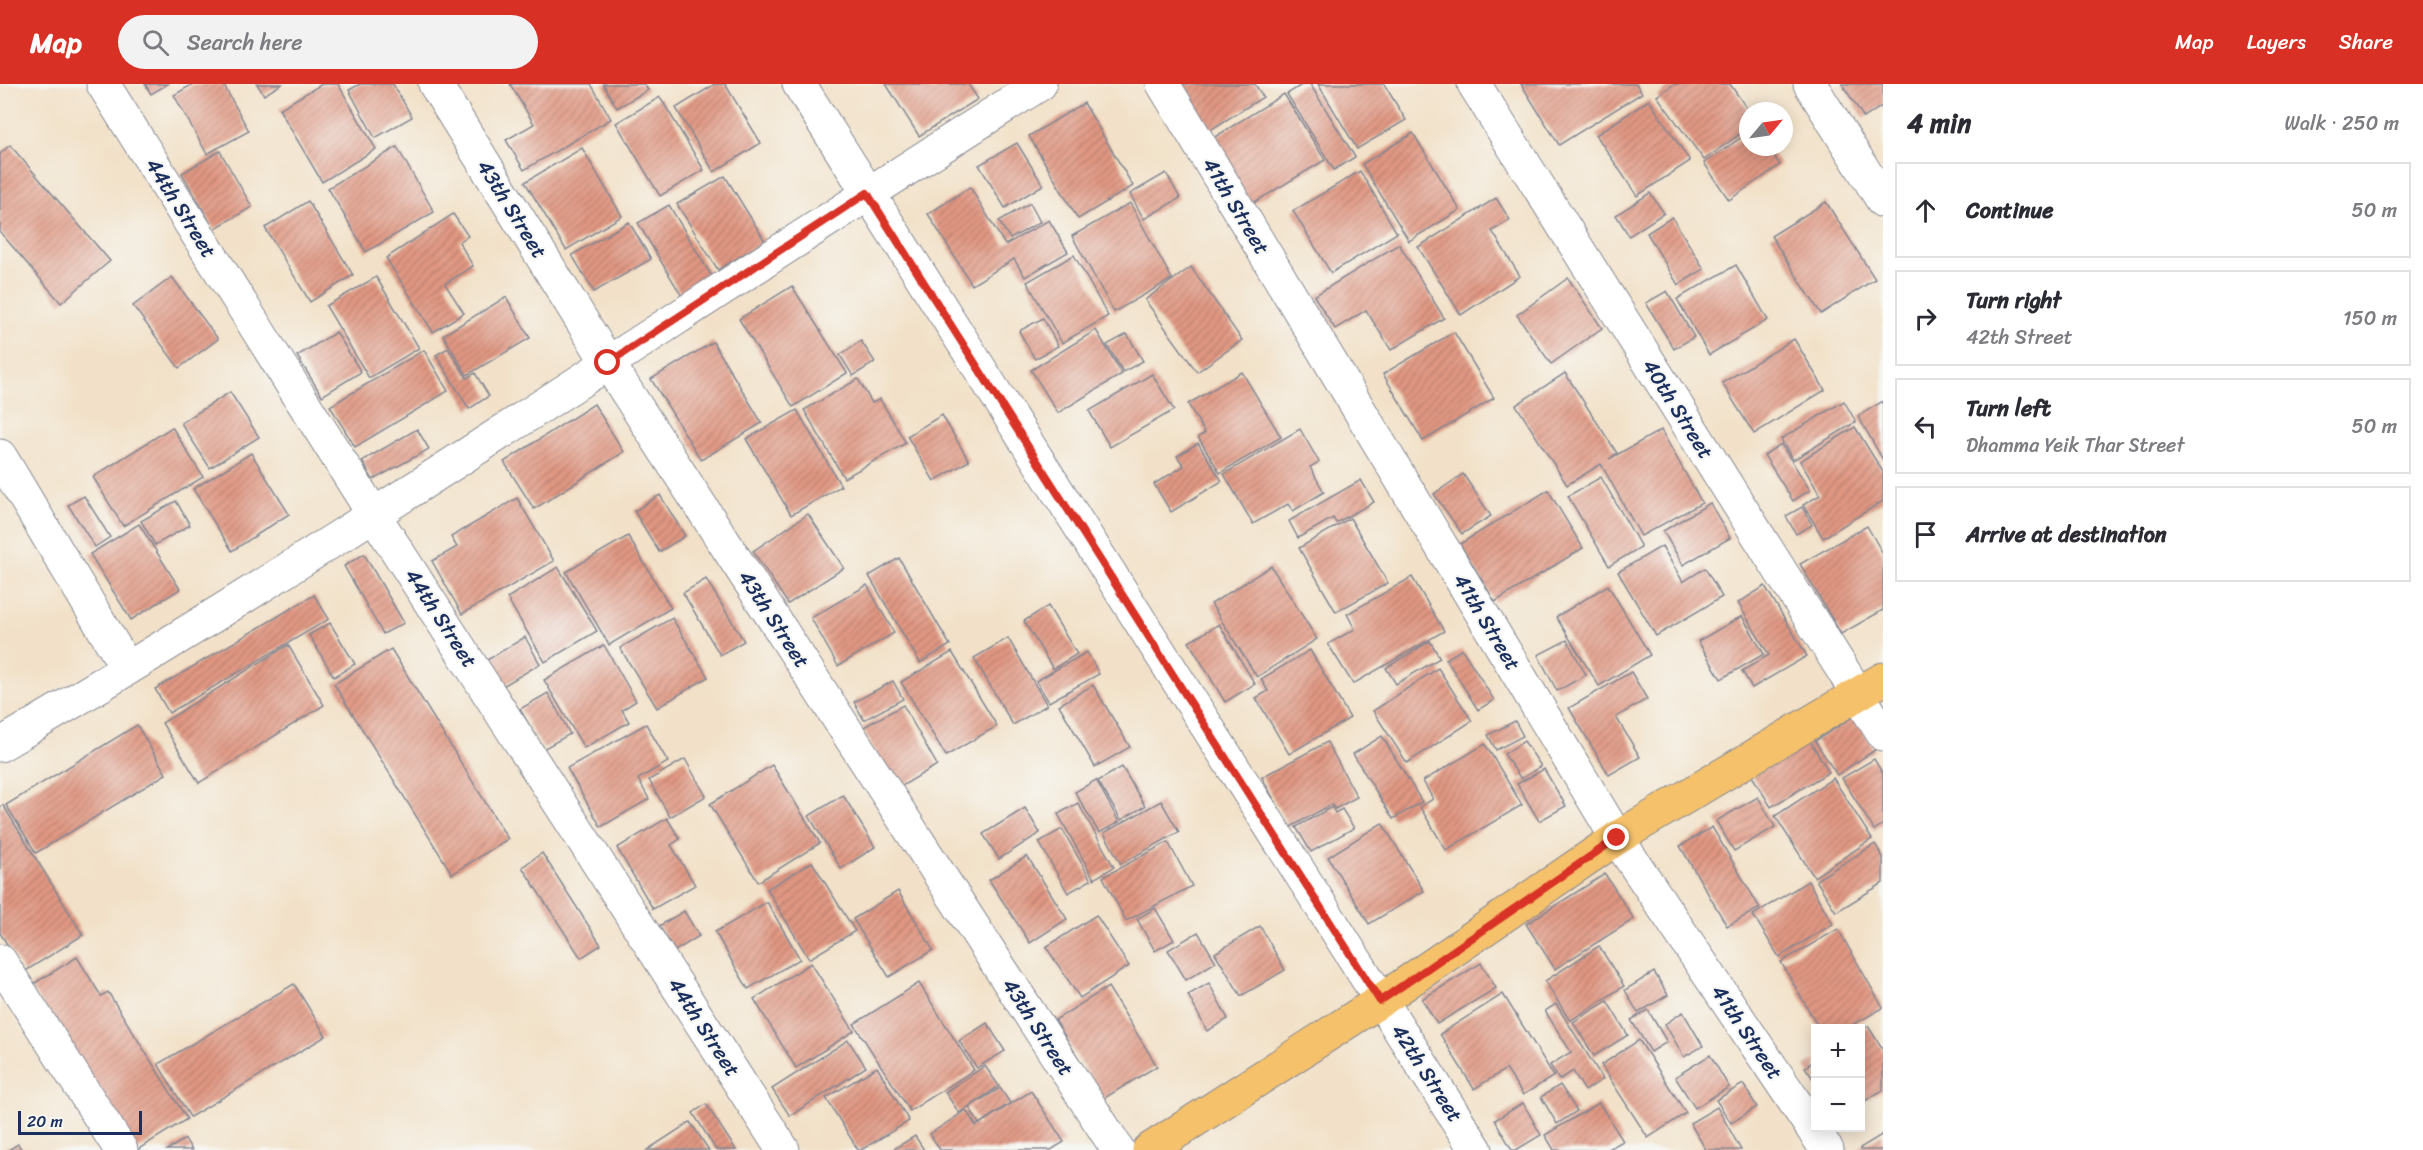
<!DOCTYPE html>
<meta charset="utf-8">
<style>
body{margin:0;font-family:Sriracha,sans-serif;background:#f2f2f3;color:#2b2b33}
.controls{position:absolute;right:18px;bottom:18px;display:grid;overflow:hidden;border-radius:0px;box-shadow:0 3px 15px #0003}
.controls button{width:54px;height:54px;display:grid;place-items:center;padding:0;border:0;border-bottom:2px solid #e1e1e2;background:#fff;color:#2b2b33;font:30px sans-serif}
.compass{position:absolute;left:1739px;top:18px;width:54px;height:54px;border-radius:50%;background:#fff;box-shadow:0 3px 15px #0003;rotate:61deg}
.scale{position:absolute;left:18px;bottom:15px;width:124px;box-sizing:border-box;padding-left:6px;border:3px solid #1b2f5e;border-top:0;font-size:16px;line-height:21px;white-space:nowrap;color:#1b2f5e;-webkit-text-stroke:4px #f6f6f2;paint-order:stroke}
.stop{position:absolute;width:18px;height:18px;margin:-14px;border:4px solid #d93025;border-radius:50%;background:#fff}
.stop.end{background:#d93025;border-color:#fff;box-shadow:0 2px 6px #0008}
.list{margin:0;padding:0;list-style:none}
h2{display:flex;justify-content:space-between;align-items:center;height:78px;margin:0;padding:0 24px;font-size:26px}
h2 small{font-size:20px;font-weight:400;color:#7c7c81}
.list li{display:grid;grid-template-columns:39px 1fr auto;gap:18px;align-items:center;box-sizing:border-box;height:96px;margin:0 12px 12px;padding:0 12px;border:2px solid #e1e1e2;border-radius:0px}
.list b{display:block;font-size:22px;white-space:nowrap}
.list p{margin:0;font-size:20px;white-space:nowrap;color:#7c7c81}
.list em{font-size:20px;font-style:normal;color:#7c7c81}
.icon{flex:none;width:33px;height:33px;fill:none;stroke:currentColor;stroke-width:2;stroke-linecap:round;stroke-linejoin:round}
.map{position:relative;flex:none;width:1883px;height:1066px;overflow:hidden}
header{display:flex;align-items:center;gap:36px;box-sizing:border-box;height:84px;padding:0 30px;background:#d93025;color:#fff}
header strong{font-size:28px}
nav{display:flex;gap:33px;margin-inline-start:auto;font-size:21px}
.search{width:420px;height:54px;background:#f2f2f3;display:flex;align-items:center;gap:15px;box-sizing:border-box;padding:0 21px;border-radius:33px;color:#7c7c81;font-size:22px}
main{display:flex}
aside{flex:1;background:#fff}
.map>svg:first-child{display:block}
.building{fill:url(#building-hatch)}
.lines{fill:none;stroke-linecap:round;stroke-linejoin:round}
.minor-casing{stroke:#868893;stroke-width:35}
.major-casing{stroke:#868893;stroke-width:35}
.minor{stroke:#fff;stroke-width:33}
.major{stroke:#f5c16b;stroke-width:33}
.route{stroke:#d93025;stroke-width:8}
.labels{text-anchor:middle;stroke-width:4.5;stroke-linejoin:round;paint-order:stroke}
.street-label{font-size:21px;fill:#1b2f5e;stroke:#f6f6f2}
</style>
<header>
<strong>Map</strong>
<div class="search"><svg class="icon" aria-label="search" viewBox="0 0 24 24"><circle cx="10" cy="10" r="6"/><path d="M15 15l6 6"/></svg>Search here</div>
<nav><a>Map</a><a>Layers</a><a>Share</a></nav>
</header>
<main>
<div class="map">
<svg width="1883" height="1066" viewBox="0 0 1883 1066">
<defs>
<pattern id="building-hatch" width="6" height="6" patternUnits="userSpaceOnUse" patternTransform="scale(1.5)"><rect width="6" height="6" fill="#e19882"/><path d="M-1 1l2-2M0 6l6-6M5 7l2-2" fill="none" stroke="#b67c6e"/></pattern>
</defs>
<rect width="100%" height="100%" fill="#f6f6f2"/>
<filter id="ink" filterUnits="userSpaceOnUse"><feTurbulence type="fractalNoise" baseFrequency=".0167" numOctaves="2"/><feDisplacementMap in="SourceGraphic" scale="12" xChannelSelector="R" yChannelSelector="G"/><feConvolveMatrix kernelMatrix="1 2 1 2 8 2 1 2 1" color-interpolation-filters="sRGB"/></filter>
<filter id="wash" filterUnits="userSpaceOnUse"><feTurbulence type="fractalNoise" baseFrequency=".008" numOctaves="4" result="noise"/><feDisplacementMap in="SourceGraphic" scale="24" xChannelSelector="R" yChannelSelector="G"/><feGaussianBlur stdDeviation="1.35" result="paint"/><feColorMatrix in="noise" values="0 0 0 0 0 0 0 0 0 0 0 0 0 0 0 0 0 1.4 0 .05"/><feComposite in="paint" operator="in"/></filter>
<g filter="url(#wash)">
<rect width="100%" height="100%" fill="#f2e1c8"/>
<g id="blocks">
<g class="building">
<path d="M145,0H168L151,10Z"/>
<path d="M193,0H223L249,47L207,70L174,11Z"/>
<path d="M257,0H282L264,11Z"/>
<path d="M322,0H338L376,65L322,98L279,25Z"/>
<path d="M360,0H393L412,33L375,54L349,6Z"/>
<path d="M510,0H591L611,35L524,86L506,56L534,40Z"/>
<path d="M603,0H644L648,6L617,24Z"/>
<path d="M715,0H725L761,59L714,88L676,24Z"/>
<path d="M886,0H968L978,15L919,52Z"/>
<path d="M1174,0H1255L1263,13L1204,50Z"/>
<path d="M1303,0H1310L1355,73L1334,86L1287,10Z"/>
<path d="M1318,0H1384L1406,36L1357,65Z"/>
<path d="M1521,0H1636L1642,9L1559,61Z"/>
<path d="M1674,0H1730L1748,26V44L1704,76L1657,12Z"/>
<path d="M1842,0H1883V21L1864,34Z"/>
<path d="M1284,10L1325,76L1250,121L1210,56Z"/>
<path d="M660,13L704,86L660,112L616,39Z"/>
<path d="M1649,16L1690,77L1637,112L1596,51Z"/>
<path d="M1084,19L1133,102L1078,135L1029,52Z"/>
<path d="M1413,49L1460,126L1409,157L1362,80Z"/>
<path d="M1748,49V63H1768L1780,81L1729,116L1704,79Z"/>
<path d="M1017,59L1043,101L1005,124L979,81Z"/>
<path d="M10,61L110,177L61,219L0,148V70Z"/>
<path d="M397,63L434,128L366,168L328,104Z"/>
<path d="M582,64L622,132L566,166L525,98Z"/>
<path d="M220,67L252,123L214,145L182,89Z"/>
<path d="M1360,87L1397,149L1331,189L1293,127Z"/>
<path d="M1166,89L1180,114L1144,135L1130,110Z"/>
<path d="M725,92L765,157L718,186L677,120Z"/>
<path d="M970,103L1005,161L1049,136L1068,168L1025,193L1014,175L972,201L928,130Z"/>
<path d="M1650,109L1664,129L1629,152L1616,131Z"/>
<path d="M1496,114L1510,136L1492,147L1520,192L1461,231L1418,163Z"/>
<path d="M308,117L353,191L310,218L265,144Z"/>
<path d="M1826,118L1875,195L1821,230L1771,152Z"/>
<path d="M1030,119L1040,138L1010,155L999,137Z"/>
<path d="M1130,119L1172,195L1114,228L1072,152Z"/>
<path d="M669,121L714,196L683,214L638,139Z"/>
<path d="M453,130L468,152L459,158L473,182L445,200L464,229L433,248L386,174Z"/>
<path d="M1672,133L1704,185L1678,201L1647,149Z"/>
<path d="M629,138L651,175L594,208L572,171Z"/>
<path d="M1399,160L1444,234L1391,266L1366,226L1335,245L1314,212Z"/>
<path d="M1074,171L1108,232L1062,259L1027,198Z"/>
<path d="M1736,181L1768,236L1709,271L1677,215Z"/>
<path d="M1191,183L1242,256L1197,288L1145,216Z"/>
<path d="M172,193L218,255L179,284L133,222Z"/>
<path d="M376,193L419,264L369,294L326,222Z"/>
<path d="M1568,194L1602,244L1551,280L1517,231Z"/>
<path d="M792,202L847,289L793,323L739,235Z"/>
<path d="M1667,207L1694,253L1674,265L1646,219Z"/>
<path d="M506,213L530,254L467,291L443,251Z"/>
<path d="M1043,234L1058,262L1035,275L1019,247Z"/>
<path d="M1096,246L1122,290L1058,329L1031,286Z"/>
<path d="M336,248L361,288L322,312L297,272Z"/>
<path d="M1454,248L1494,314L1423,357L1383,290Z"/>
<path d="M1127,250L1143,277L1123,288L1107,261Z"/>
<path d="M1794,255L1825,306L1754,350L1722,299Z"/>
<path d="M861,257L875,278L853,292L840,271Z"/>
<path d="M713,258L762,339L701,376L651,295Z"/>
<path d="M448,264L467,294L475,289L489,312L469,325L436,271Z"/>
<path d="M424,266L448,307L355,363L330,322Z"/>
<path d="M1242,288L1281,353L1220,389L1198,353L1205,349L1188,320Z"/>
<path d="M1565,289L1617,369L1609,375L1661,346L1702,419L1641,452L1601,380L1567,401L1516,321Z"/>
<path d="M1152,290L1174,326L1110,363L1089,327Z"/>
<path d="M858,295L872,319L880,315L906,359L844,394L804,326Z"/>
<path d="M230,308L259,353L210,384L181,339Z"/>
<path d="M1844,317L1856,338L1793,376L1781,355Z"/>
<path d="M1883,317V376L1858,332Z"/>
<path d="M594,320L624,368L534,425L504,378Z"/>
<path d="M797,326L841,402L791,431L746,355Z"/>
<path d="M942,331L969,377L934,397L907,352Z"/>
<path d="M172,343L203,393L123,442L93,393Z"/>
<path d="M1855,343L1883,388V417L1823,454L1803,421L1820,411L1800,377Z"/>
<path d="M417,345L429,365L373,396L362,377Z"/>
<path d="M1300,345L1319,378L1310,383L1324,408L1293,427L1288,420L1253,440L1224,390Z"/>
<path d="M1198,359L1222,397L1171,428L1154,400L1184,382L1177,372Z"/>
<path d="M1781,360L1810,406L1793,417L1764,371Z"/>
<path d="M251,369L289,430L232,467L193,405Z"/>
<path d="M1463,390L1491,432L1462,450L1434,410Z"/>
<path d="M1601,393L1641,463L1609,482L1568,412Z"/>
<path d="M1361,396L1374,418L1336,439L1333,434L1298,454L1289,437Z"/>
<path d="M1548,406L1583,464L1495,518L1460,460Z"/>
<path d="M660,411L685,452L659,468L634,427Z"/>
<path d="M84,412L110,453L95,463L68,421Z"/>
<path d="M517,414L554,477L462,530L432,477L457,463L451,453Z"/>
<path d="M176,417L190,441L155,461L141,437Z"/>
<path d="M1710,419L1730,454L1683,481L1663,447Z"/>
<path d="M1802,423L1812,441L1796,450L1786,432Z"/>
<path d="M808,430L844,484L788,520L753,467Z"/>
<path d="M1350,434L1388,499L1336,528L1299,464Z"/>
<path d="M139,440L180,505L131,536L90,470Z"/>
<path d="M1867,442L1883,470V526L1841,550L1800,480Z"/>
<path d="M628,452L671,524L609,561L566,488Z"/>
<path d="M1662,462L1683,498L1705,484L1722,513L1656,552L1618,488Z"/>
<path d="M364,470L404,539L383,550L344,482Z"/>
<path d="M899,474L950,561L920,579L869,492Z"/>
<path d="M1271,482L1317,555L1257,593L1211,520Z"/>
<path d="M558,483L597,547L545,578L507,514Z"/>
<path d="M1412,493L1444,547L1353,600L1328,560L1355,545L1347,530Z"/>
<path d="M706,495L744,557L720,571L683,509Z"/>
<path d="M867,501L894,549L838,582L811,534Z"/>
<path d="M1608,501L1650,571L1599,602L1556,533Z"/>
<path d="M1765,502L1807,572L1752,604L1742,587L1769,571L1738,519Z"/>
<path d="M314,511L329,535L169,629L155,605Z"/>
<path d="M1048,522L1077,570L1053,585L1024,537Z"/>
<path d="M1742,532L1764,570L1721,595L1698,557Z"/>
<path d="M672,534L708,593L657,624L620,564Z"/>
<path d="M330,539L355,580L334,593L309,551Z"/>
<path d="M1219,540L1255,600L1225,618L1189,558Z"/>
<path d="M525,553L540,580L503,602L487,576Z"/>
<path d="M1008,554L1047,621L1013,641L974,574Z"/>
<path d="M1567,556L1586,591L1557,607L1538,571Z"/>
<path d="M1430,557L1440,574L1396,600L1386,584Z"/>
<path d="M288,561L324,621L199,699L162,639Z"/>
<path d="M604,561L636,617L622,626L629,638L584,664L544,596Z"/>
<path d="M391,565L508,755L452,790L334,600Z"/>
<path d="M1462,565L1494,616L1478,626L1446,575Z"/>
<path d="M1310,566L1350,634L1289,670L1256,614L1268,607L1261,595Z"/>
<path d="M952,568L997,642L946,672L901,598Z"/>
<path d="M1087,568L1099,590L1049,618L1036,597Z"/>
<path d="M1438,584L1472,637L1407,679L1373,627Z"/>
<path d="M1631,588L1647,615L1616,633L1640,673L1609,691L1569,624Z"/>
<path d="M893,597L903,615L864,636L854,618Z"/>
<path d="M1093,601L1130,663L1095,683L1059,621Z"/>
<path d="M548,609L570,650L543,665L520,625Z"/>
<path d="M903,621L937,681L897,705L862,644Z"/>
<path d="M1854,632L1875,666L1837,691L1815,657Z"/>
<path d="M1515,637L1523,652L1496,666L1488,651Z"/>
<path d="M646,640L668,678L638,695L649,715L601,743L567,684Z"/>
<path d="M137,641L166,690L36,769L6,721Z"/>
<path d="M1382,652L1422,718L1393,735L1353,670Z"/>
<path d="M1524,657L1541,682L1521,695L1504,670Z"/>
<path d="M1810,657L1829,688L1771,723L1752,692Z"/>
<path d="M1327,658L1357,713L1335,725L1332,720L1289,744L1262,693Z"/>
<path d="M1485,660L1522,721L1446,766L1420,723L1433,715L1423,697Z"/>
<path d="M685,675L706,712L670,733L649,696Z"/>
<path d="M1874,675L1883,690V740L1874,746L1842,694Z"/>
<path d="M772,681L820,759L758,798L710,720Z"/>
<path d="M1122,683L1145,722L1121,736L1098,697Z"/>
<path d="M1544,685L1566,722L1539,737L1517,700Z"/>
<path d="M1833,694L1872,755L1814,793L1775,732Z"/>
<path d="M1096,696L1119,738L1099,749L1075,708Z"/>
<path d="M843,711L875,763L841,785L809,732Z"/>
<path d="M1758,713L1775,743L1734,767L1716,737Z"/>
<path d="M1161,717L1179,748L1121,780L1104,749Z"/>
<path d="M1078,719L1114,783L1094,795L1058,730Z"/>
<path d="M3,721L83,851L24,888L0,849V723Z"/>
<path d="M1332,723L1335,729L1342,725L1354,744L1311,768L1296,743Z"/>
<path d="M1025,724L1040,749L999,775L983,750Z"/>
<path d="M667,734L680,755L671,761L695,801L653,825L617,764Z"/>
<path d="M1382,739L1424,807L1369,840L1328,773Z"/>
<path d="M1712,743L1760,824L1727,842L1680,762Z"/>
<path d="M1062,745L1091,796L1068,809L1039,758Z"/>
<path d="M1168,758L1192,802L1126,837L1103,793Z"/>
<path d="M1875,760L1883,773V799L1836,828L1816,796Z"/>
<path d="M542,769L601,861L581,874L522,783Z"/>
<path d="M1027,772L1067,835L1030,859L989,796Z"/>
<path d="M812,778L855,847L809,875L767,805Z"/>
<path d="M1605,790L1634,835L1555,885L1526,840Z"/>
<path d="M1808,797L1833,840L1779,873L1753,831Z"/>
<path d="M898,807L933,866L889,893L853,835Z"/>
<path d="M767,818L800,875L748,905L715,848Z"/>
<path d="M1155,824L1174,856L1155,867L1137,835Z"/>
<path d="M684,827L699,852L675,867L659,842Z"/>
<path d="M1096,831L1129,882L1080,914L1046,863Z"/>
<path d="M1260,842L1285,886L1241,912L1215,869Z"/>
<path d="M1838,845L1883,924L1847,944H1819L1781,878Z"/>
<path d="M1198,848L1216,878L1186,896L1168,866Z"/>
<path d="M1599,862L1624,902L1570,937L1545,897Z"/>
<path d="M77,873L101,912L108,908L187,1035L137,1066L30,902Z"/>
<path d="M811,879L854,947L796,984L754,915Z"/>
<path d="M1481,879L1496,904L1437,940L1422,915Z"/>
<path d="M1654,888L1668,911L1638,929L1625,906Z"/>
<path d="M919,899L974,986L910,1027L854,940Z"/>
<path d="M1209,899L1228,935L1207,947L1188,911Z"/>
<path d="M294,900L326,952L190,1033L158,980Z"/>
<path d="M1108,903L1157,982L1103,1015L1055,936Z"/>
<path d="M1503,910L1554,992L1523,1011L1506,985L1474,1005L1440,950Z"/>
<path d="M1607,917L1628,951L1594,972L1573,938Z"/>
<path d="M1556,920L1603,995L1585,1007L1573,987L1559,996L1550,981L1571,968L1545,927Z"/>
<path d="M1648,926L1667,958L1651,968L1631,936Z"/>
<path d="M1683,928L1703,962L1684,973L1665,940Z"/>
<path d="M987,939L1005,967L977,984L959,957Z"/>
<path d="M1868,942L1883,966V1006L1860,1020V946Z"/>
<path d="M848,956L866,983L790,1032L772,1005Z"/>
<path d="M1639,956L1686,1029L1648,1054L1601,981Z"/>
<path d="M1710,971L1729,1003L1695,1024L1675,993Z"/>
<path d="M1816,976V999L1805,983Z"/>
<path d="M985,982L999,1002L959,1029L945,1008Z"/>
<path d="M877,983L909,1037L861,1066H858L826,1014Z"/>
<path d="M1743,1000L1757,1023L1731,1039L1716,1016Z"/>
<path d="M1560,1001L1577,1027L1557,1040L1541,1013Z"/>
<path d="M1000,1004L1010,1019L979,1040L969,1023Z"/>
<path d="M1031,1007L1064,1058L1051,1066H940L930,1050L966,1026L976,1042Z"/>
<path d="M1523,1019L1541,1051L1516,1066H1512L1495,1036Z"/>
<path d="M1599,1019L1623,1057L1607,1066H1554L1545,1051Z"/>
<path d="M706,1020L736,1066H716L693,1029Z"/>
<path d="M1717,1023L1741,1066H1706L1690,1039Z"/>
<path d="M690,1038L709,1066H647Z"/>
<path d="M1883,1050V1066H1861L1860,1064Z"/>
<path d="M915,1052L924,1066H892Z"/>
<path d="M185,1055L192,1066H167Z"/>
<path d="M18,1060L22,1066H8Z"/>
</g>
</g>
</g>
<g filter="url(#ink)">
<use href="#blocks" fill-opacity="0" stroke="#868893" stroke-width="1.5"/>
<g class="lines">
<g class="minor-casing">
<g id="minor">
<path d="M103,0L374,431L783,1066"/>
<path d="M435,0L608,279L1118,1066"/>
<path d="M799,0L1476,1066"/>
<path d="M1163,0L1617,754L1827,1066"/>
<path d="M1474,0L1883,650"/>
<path d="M1810,0L1883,117"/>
<path d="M0,372L127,584"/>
<path d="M0,661C354,453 693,219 1040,0"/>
<path d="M0,877L121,1066"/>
</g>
</g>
<g class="major-casing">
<path id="major" d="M1149,1066L1380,917L1617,754L1883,595"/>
</g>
<use href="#minor" class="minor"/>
<use href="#major" class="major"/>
</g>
</g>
<g class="lines" filter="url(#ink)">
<path class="route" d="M608,279L867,109L1380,917L1617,754"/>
</g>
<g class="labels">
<g class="street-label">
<text transform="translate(1236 122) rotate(59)" y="7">41th Street</text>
<text transform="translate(181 124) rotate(58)" y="7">44th Street</text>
<text transform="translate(512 125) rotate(58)" y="7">43th Street</text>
<text transform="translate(1678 325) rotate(58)" y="7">40th Street</text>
<text transform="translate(441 534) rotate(57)" y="7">44th Street</text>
<text transform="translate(774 535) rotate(57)" y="7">43th Street</text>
<text transform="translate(1487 538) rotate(59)" y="7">41th Street</text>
<text transform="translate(704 943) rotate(57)" y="7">44th Street</text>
<text transform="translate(1038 943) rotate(57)" y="7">43th Street</text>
<text transform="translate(1747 948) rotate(56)" y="7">41th Street</text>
<text transform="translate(1427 989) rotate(57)" y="7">42th Street</text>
</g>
</g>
</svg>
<div class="controls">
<button>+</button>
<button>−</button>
</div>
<svg class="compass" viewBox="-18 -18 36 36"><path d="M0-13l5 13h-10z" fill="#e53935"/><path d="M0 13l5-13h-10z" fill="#7c7c81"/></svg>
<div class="scale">20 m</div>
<div class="stop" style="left:608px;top:279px"></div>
<div class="stop end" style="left:1617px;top:754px"></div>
</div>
<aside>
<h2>4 min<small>Walk · 250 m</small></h2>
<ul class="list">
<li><svg class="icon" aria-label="ahead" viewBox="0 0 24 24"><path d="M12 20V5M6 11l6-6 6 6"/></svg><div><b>Continue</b></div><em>50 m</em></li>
<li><svg class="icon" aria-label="right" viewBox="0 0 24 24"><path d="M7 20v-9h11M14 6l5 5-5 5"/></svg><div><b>Turn right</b><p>42th Street</p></div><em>150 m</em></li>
<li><svg class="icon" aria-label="left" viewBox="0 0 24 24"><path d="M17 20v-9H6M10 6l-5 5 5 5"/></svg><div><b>Turn left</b><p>Dhamma Yeik Thar Street</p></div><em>50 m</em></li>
<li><svg class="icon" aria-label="arrive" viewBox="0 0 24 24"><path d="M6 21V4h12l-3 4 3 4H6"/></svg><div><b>Arrive at destination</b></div></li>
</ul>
</aside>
</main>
